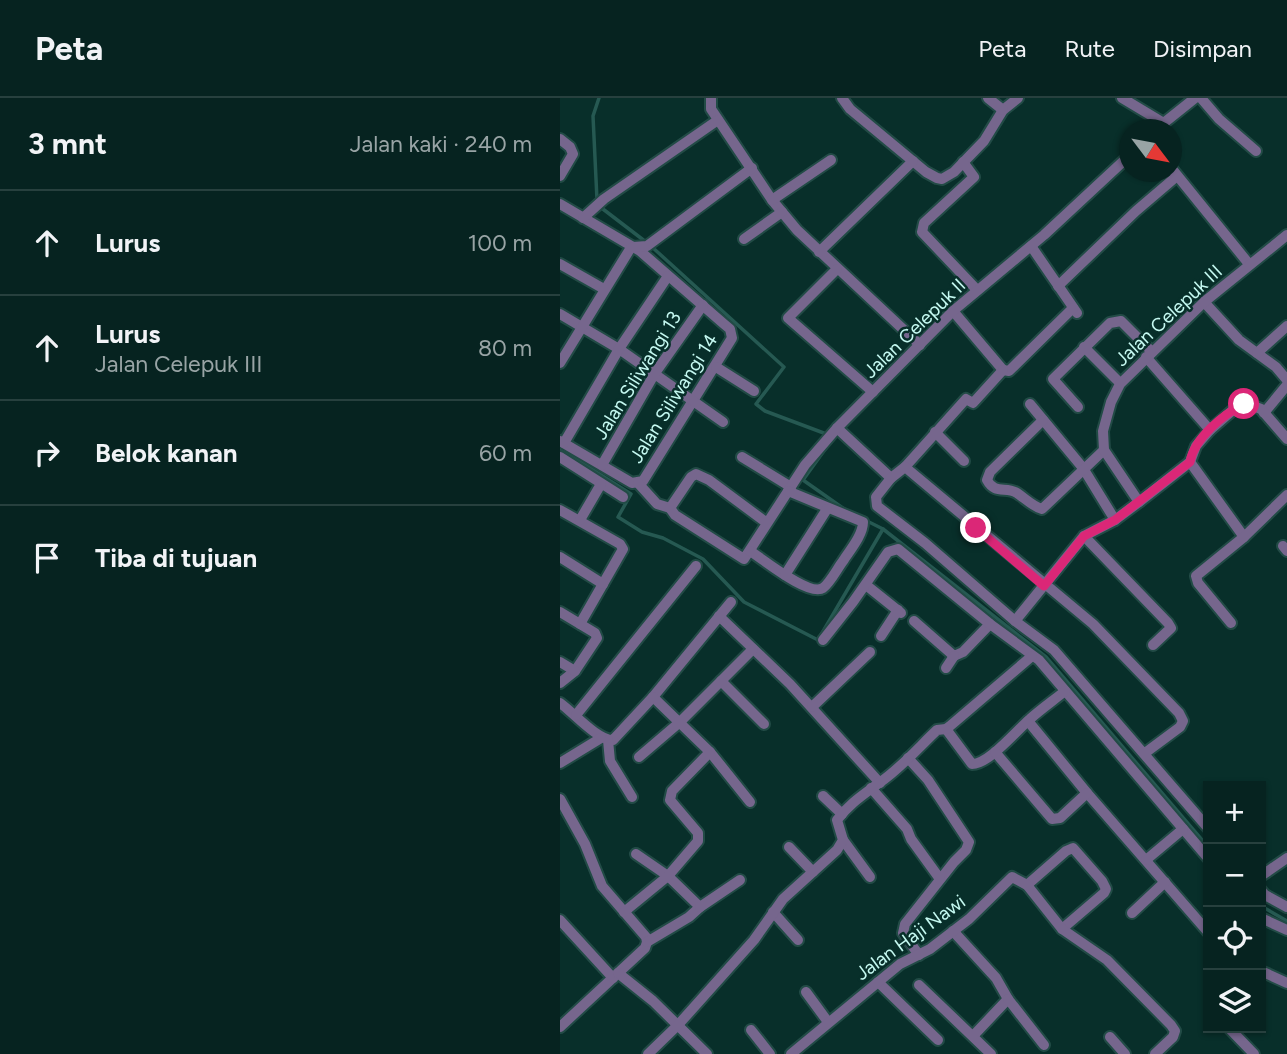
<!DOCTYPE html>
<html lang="id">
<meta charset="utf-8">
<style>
body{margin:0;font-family:Figtree,sans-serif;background:#0f2b29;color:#f1f3f6}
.controls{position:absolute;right:21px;bottom:21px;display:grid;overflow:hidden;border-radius:0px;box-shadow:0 2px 5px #0004}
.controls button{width:63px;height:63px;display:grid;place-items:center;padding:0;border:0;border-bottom:2px solid #27403e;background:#062320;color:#f1f3f6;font:35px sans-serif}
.compass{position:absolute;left:559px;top:21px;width:63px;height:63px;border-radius:50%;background:#062320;box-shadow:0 2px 5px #0004;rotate:122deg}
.stop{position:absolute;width:21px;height:21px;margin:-16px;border:5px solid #db2777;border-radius:50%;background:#fff}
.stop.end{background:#db2777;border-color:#fff;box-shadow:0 2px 7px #0008}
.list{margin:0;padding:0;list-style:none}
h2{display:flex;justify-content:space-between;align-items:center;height:91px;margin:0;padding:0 28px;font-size:30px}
h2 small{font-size:23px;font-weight:400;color:#98a4a5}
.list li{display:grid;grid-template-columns:46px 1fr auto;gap:21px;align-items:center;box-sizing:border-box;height:105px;padding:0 28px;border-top:2px solid #27403e}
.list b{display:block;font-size:26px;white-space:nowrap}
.list p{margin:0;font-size:23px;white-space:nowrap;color:#98a4a5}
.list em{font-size:23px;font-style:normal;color:#98a4a5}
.icon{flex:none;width:38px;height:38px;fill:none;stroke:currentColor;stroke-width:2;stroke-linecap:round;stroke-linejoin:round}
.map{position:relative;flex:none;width:727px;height:956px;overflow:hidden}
header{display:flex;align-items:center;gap:42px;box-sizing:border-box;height:98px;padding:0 35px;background:#062320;border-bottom:2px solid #27403e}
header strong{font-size:33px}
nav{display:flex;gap:38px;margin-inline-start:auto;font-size:24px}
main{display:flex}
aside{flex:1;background:#062320}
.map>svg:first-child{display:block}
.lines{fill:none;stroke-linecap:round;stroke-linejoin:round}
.stream{stroke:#265952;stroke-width:3.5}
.minor-casing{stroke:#224b46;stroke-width:14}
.minor{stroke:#76668d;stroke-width:10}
.route{stroke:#db2777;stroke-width:9}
.labels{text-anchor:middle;stroke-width:5;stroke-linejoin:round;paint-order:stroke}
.street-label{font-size:19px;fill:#c5f9f1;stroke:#082f2a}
</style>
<header>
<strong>Peta</strong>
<nav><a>Peta</a><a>Rute</a><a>Disimpan</a></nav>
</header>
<main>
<aside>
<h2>3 mnt<small>Jalan kaki · 240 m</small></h2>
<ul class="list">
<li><svg class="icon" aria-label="ahead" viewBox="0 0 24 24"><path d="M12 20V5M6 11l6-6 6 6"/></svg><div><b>Lurus</b></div><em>100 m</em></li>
<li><svg class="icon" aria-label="ahead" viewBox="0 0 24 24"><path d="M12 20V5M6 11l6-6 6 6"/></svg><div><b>Lurus</b><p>Jalan Celepuk III</p></div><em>80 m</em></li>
<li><svg class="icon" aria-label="right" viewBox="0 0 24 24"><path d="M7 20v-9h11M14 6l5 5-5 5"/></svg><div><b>Belok kanan</b></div><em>60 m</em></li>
<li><svg class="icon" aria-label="arrive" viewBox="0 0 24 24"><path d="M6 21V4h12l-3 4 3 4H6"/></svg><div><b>Tiba di tujuan</b></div></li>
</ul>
</aside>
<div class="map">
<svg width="727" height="956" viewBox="0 0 727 956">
<rect width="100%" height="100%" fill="#082f2a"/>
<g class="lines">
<g class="stream">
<path d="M37,102L33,18L39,0"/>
<path d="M39,108L86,144"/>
<path d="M92,149L224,269L196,306L205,313L269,337"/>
<path d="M266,350L243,382L287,413"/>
<path d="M0,351L71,396L58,419L82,434L103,440L143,461L184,504L258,542L323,431"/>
<path d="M307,423L323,431L486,559L648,749"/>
<path d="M701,808L727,823"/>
</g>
<g class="minor-casing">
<g id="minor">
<path d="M151,0V11L212,102L237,132L360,247"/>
<path d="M282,0L290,11L366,74L377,80L382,81L394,74L424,43L443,12L458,0"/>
<path d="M428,0L443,12"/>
<path d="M562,0L602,24"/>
<path d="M641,0L659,21L696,53"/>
<path d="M595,32L635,0"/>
<path d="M0,41L10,49L13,56L0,78"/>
<path d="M403,64L414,79L364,125L362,134L417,192"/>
<path d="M612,71L689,166"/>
<path d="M212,102L271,62"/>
<path d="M0,106L80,153L164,226L170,231L172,240L83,383L72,385L0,343"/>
<path d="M23,120L44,101L158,22"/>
<path d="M184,141L222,114"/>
<path d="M471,148L517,215"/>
<path d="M259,154L353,63"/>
<path d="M0,166L44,191"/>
<path d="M277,171L228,220L313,294"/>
<path d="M498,188L576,113L617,78"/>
<path d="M644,204L679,242L716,269L727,282"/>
<path d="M393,213L443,272"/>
<path d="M0,216L59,251L163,324"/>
<path d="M524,249L557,282"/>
<path d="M697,255L727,228"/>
<path d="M586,259L650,332"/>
<path d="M0,265L70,151L73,149L87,148L192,70"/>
<path d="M156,269L194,293"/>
<path d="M443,272L449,273L513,210"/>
<path d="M470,306L523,370L555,422"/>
<path d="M518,309L493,281L550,225L561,223L591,253"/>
<path d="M704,315L727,287"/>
<path d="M483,322L430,374L427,382C435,397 446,388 457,395C466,401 472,408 482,411L544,352"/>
<path d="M277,330L331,380"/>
<path d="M375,334L404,363"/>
<path d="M4,345L59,251L108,178"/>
<path d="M0,359L63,399"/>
<path d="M182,359L231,389"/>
<path d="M630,364L684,439"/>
<path d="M42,367L95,275L143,207"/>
<path d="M345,369L406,301L413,305L443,272"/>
<path d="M78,385L97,406L110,410"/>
<path d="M579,404L630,364L636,348L650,332L673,312L688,306L701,311L727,341"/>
<path d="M0,412L60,446L63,451L20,526"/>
<path d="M20,422L41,386"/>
<path d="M207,425L149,382L136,376L131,379L110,410L115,417L184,461L245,367L277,330L393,213L484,137L570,57"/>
<path d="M524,438L608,525L611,530L593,547"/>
<path d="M723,448L727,453"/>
<path d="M190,453C203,461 249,499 263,490C270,485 277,471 283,463C290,452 303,437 303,424L228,393"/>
<path d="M0,459L43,486"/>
<path d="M225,477L267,411"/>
<path d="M306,487L341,515"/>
<path d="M0,514L35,535L37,540L15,573L0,585"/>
<path d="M159,518L230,586L320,685"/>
<path d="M354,523L394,558L403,554L430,526"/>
<path d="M455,523L524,438L555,422L579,404L544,352L543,333L551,304L560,286L644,204L727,137"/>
<path d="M671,525L638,485L636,478L684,439L727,397"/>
<path d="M321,538L338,512"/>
<path d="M263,542L293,504L328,454L338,451L430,526L479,562L648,760"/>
<path d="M0,564L15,573"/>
<path d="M386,570L394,558"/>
<path d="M161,583L204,626"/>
<path d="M0,605C14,615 37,642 53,642L93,599L171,504"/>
<path d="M252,609L310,554"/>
<path d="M16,617L136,468"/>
<path d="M468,623L527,695L648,834"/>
<path d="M386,631L412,666C429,666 456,633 470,621C481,611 494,602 505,593"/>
<path d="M48,642L50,663L72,699"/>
<path d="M150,654L190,704"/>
<path d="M435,654L492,721L500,720L527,695"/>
<path d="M585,655L620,629L623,623L619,615L533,526L345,369L331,380L316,399L317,408L365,445L455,523L494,552L648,730"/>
<path d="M79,659L120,624L193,551"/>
<path d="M348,660L368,682L409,744L406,752L394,764L345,826L343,835L359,857"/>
<path d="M0,665L41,640"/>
<path d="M311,690L347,731L351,741L380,781"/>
<path d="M263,698L282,716"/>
<path d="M0,701L25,746L42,788L86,839L87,844L85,850L0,929"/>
<path d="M283,742L310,779"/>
<path d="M229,749L253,774"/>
<path d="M76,756L108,778L140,809L129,819L87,844"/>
<path d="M586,762L623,731"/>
<path d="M701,778L727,760"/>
<path d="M467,787L506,753L513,750L542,783L546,791L544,795L502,831"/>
<path d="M701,792L705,797L727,809"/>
<path d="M140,809L180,782"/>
<path d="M64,814L108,778L138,743V735L110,702L112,693L150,654L93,599"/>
<path d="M213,814L238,842"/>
<path d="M572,815L605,784"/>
<path d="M701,820L727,832"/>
<path d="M0,822L53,880"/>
<path d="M393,833L436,880L448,901L413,938"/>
<path d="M701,873L727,885"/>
<path d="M58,875L93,903L147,956"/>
<path d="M318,884L378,942"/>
<path d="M359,887L431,956"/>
<path d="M246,894L268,924"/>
<path d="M448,901L484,947"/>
<path d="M669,930L694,956"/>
<path d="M191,932L210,956"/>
<path d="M550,939L565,956"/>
<path d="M88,956L118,927L194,842L223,801L277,752L283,742L277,722C290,705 303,697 319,685C340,671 358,650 377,632L386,631L390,628L472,558"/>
<path d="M231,956L340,866L370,851L409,821L452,779L467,787L502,831L547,862L611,927L615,933L613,939L595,956"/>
</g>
</g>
<use href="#minor" class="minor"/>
</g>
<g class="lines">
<path class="route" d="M416,430L484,488L524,438L555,422L630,364C634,340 664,316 684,306"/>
</g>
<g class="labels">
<g class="street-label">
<text transform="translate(608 217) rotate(-43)" y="7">Jalan Celepuk III</text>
<text transform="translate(354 230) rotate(-44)" y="7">Jalan Celepuk II</text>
<text transform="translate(77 277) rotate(-58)" y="7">Jalan Siliwangi 13</text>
<text transform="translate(113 300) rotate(-58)" y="7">Jalan Siliwangi 14</text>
<text transform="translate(350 839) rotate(-36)" y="7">Jalan Haji Nawi</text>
</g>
</g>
</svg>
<div class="controls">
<button>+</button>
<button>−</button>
<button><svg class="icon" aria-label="locate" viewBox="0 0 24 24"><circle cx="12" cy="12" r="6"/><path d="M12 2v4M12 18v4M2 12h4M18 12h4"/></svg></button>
<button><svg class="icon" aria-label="layers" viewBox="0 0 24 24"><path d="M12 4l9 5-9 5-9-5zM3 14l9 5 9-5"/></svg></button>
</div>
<svg class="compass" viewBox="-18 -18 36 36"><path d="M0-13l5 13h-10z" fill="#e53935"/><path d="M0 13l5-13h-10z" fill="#98a4a5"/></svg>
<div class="stop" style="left:684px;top:306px"></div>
<div class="stop end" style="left:416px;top:430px"></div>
</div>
</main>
